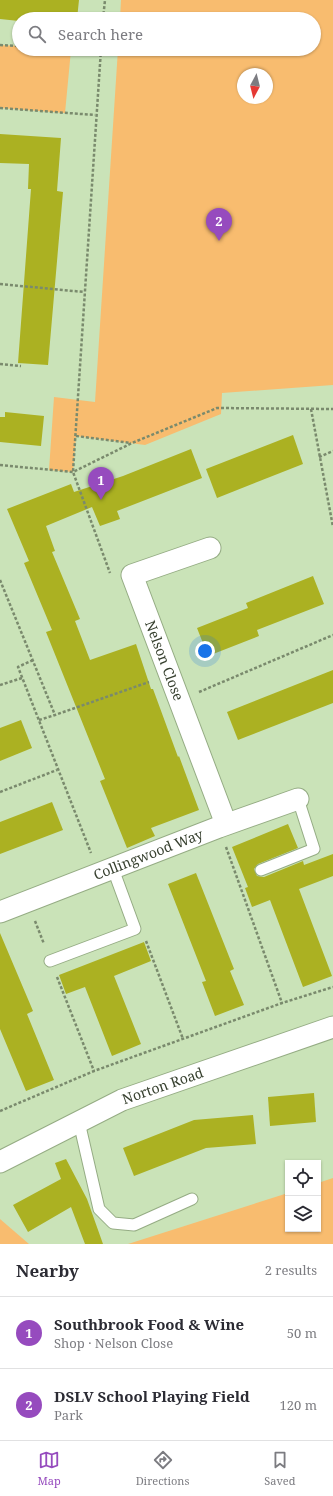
<!DOCTYPE html>
<meta charset="utf-8">
<style>
body{margin:0;font-family:"Noto Serif",serif;background:#f2f2f3;color:#2b2b33}
.controls{position:absolute;right:12px;bottom:12px;display:grid;overflow:hidden;border-radius:0px;box-shadow:0 1px 3px #0004}
.controls button{width:36px;height:36px;display:grid;place-items:center;padding:0;border:0;border-bottom:1px solid #e1e1e2;background:#fff;color:#2b2b33;font:20px sans-serif}
.compass{position:absolute;left:237px;top:68px;width:36px;height:36px;border-radius:50%;background:#fff;box-shadow:0 1px 3px #0004;rotate:187deg}
.you{position:absolute;left:205px;top:651px;width:14px;height:14px;margin:-10px;border:3px solid #fff;border-radius:50%;background:#1a73e8;box-shadow:0 0 0 6px #1a73e833}
.badge{display:grid;place-items:center;width:26px;height:26px;border-radius:50%;background:#964bbe;color:#fff;font-size:13px;font-weight:700}
.pin{position:absolute;translate:-50% -33px;filter:drop-shadow(0 1px 2px #0008)}
.pin::after{content:'';position:absolute;top:21px;width:14px;height:12px;background:inherit;clip-path:polygon(0 0,100% 0,50% 100%)}
.list{margin:0;padding:0;list-style:none}
h2{display:flex;justify-content:space-between;align-items:center;height:52px;margin:0;padding:0 16px;font-size:17px}
h2 small{font-size:13px;font-weight:400;color:#7c7c81}
.list li{display:grid;grid-template-columns:26px 1fr auto;gap:12px;align-items:center;box-sizing:border-box;height:72px;padding:0 16px;border-top:1px solid #e1e1e2}
.list b{display:block;font-size:15px;white-space:nowrap}
.list p{margin:0;font-size:13px;white-space:nowrap;color:#7c7c81}
.list em{font-size:13px;font-style:normal;color:#7c7c81}
.icon{flex:none;width:22px;height:22px;fill:none;stroke:currentColor;stroke-width:2;stroke-linecap:round;stroke-linejoin:round}
.map{position:relative;flex:none;width:333px;height:1244px;overflow:hidden}
.search{position:absolute;background:#fff;box-shadow:0 1px 3px #0004;left:12px;right:12px;top:12px;height:44px;display:flex;align-items:center;gap:10px;box-sizing:border-box;padding:0 14px;border-radius:22px;color:#7c7c81;font-size:15px}
.sheet{height:196px;background:#fff}
nav{display:flex;justify-content:space-around;align-items:center;box-sizing:border-box;height:56px;border-top:1px solid #e1e1e2;background:#fff;font-size:11px;color:#7c7c81}
nav a{display:grid;justify-items:center;gap:2px}
nav .on{color:#964bbe}
.map>svg:first-child{display:block}
.green{fill:#f8bc6f;fill-rule:evenodd}
.building{fill:#abb122}
.lines{fill:none;stroke-linecap:round;stroke-linejoin:round}
.lane-casing{stroke:#95ac84;stroke-width:13}
.street-casing{stroke:#95ac84;stroke-width:23}
.path{stroke:#7a8a6d;stroke-width:2.5;stroke-dasharray:3 2;stroke-linecap:butt}
.lane{stroke:#fff;stroke-width:11}
.street{stroke:#fff;stroke-width:21}
.labels{text-anchor:middle;stroke-width:3.5;stroke-linejoin:round;paint-order:stroke}
.street-label{font-size:14px;fill:#37402f;stroke:#cae3b8}
</style>
<div class="map">
<svg width="333" height="1244" viewBox="0 0 333 1244">
<rect width="100%" height="100%" fill="#cae3b8"/>
<g class="green">
<path d="M121,0H333V385L222,393L221,414L145,445L76,436L73,472L49,470L54,397L95,402L118,49H314V19H120ZM243,74H267V98H243Z"/>
<path d="M0,45L19,46V49L71,50L65,113L0,108Z"/>
<path d="M333,1178V1244H128L288,1193V1229H318V1183Z"/>
<path d="M0,1219L29,1244H0Z"/>
</g>
<g class="building">
<path d="M0,0H79L77,19L23,17V19H19V21L0,19Z"/>
<path d="M0,134L61,138L57,191L63,192L48,365L18,363L31,189H28L29,164L0,163Z"/>
<path d="M5,412L44,416L41,446L0,442V417H5Z"/>
<path d="M293,435L303,464L217,498L206,469Z"/>
<path d="M191,449L202,478L117,511L120,519L100,526L92,507L46,526L55,551L52,552L80,619L75,621L90,660L136,644L151,689H153L178,757L179,756L199,810L151,828L155,836L127,848L100,781L105,779L46,632L52,630L24,563L29,561L7,509L71,484L74,492L123,476Z"/>
<path d="M313,576L324,604L257,630L259,636L208,656L197,628L248,608L246,603Z"/>
<path d="M333,670V703L238,740L227,712Z"/>
<path d="M21,720L32,748L0,761V728Z"/>
<path d="M52,802L63,830L0,854V822Z"/>
<path d="M288,824L298,848L258,864L254,869L257,876L264,877L303,861L304,865L333,854V876L299,889L332,976L303,987L270,900L252,907L245,888L248,887L232,847Z"/>
<path d="M196,873L234,969L230,971L244,1005L215,1016L202,982L206,981L168,884Z"/>
<path d="M0,933L33,1011L27,1014L54,1080L26,1091L0,1029Z"/>
<path d="M144,942L151,961L114,976L141,1044L112,1056L85,987L66,994L59,975Z"/>
<path d="M314,1093L316,1122L270,1126L268,1097Z"/>
<path d="M253,1115L256,1144L206,1148L134,1176L123,1148L194,1120Z"/>
<path d="M66,1159L87,1199L103,1244H85L71,1207L28,1232L13,1205L61,1179L55,1163Z"/>
</g>
<g class="lines">
<g class="lane-casing">
<g id="lane">
<path d="M261,870L314,849L298,799"/>
<path d="M50,961L135,929L113,869"/>
<path d="M79,1122L99,1209L113,1223L134,1225L192,1199"/>
</g>
</g>
<g class="street-casing">
<g id="street">
<path id="s1" d="M210,548L132,575L226,824"/>
<path id="s2" d="M0,912L219,827L298,799"/>
<path id="s3" d="M0,1162L122,1100L333,1027"/>
</g>
</g>
<g class="path">
<path d="M103,19L105,0"/>
<path d="M0,45L19,46"/>
<path d="M55,49L100,53"/>
<path d="M101,49L73,472L110,573"/>
<path d="M0,108L95,115"/>
<path d="M0,284L84,292"/>
<path d="M0,364L21,366"/>
<path d="M311,409L333,527"/>
<path d="M76,436L131,443"/>
<path d="M319,457L333,451"/>
<path d="M0,465L73,472L132,443L217,408L333,409"/>
<path d="M0,580L55,715"/>
<path d="M33,660L18,667L91,853"/>
<path d="M0,685L22,678"/>
<path d="M199,692L333,635"/>
<path d="M39,720L55,715L149,682"/>
<path d="M0,792L57,770"/>
<path d="M226,847L282,1003"/>
<path d="M35,921L44,944"/>
<path d="M146,941L183,1039"/>
<path d="M57,977L94,1071"/>
<path d="M0,1111L94,1071L282,1003L333,987"/>
</g>
<use href="#lane" class="lane"/>
<use href="#street" class="street"/>
</g>
<g class="labels">
<g class="street-label">
<text dy="5" stroke="none"><textPath href="#s1" startOffset="174">Nelson Close</textPath></text>
<text dy="5" stroke="none"><textPath href="#s2" startOffset="159">Collingwood Way</textPath></text>
<text dy="5" stroke="none"><textPath href="#s3" startOffset="180">Norton Road</textPath></text>
</g>
</g>
</svg>
<div class="controls">
<button><svg class="icon" aria-label="locate" viewBox="0 0 24 24"><circle cx="12" cy="12" r="6"/><path d="M12 2v4M12 18v4M2 12h4M18 12h4"/></svg></button>
<button><svg class="icon" aria-label="layers" viewBox="0 0 24 24"><path d="M12 4l9 5-9 5-9-5zM3 14l9 5 9-5"/></svg></button>
</div>
<svg class="compass" viewBox="-18 -18 36 36"><path d="M0-13l5 13h-10z" fill="#e53935"/><path d="M0 13l5-13h-10z" fill="#7c7c81"/></svg>
<div class="you"></div>
<div class="pin badge" style="left:101px;top:500px">1</div>
<div class="pin badge" style="left:219px;top:241px">2</div>
<div class="search"><svg class="icon" aria-label="search" viewBox="0 0 24 24"><circle cx="10" cy="10" r="6"/><path d="M15 15l6 6"/></svg>Search here</div>
</div>
<section class="sheet">
<h2>Nearby<small>2 results</small></h2>
<ul class="list">
<li><span class="badge">1</span><div><b>Southbrook Food &amp; Wine</b><p>Shop · Nelson Close</p></div><em>50 m</em></li>
<li><span class="badge">2</span><div><b>DSLV School Playing Field</b><p>Park</p></div><em>120 m</em></li>
</ul>
</section>
<nav>
<a class="on"><svg class="icon" aria-label="map" viewBox="0 0 24 24"><path d="M3 6l6-2 6 2 6-2v14l-6 2-6-2-6 2zM9 4v14M15 6v14"/></svg>Map</a>
<a><svg class="icon" aria-label="directions" viewBox="0 0 24 24"><path d="M12 3l9 9-9 9-9-9zM9 14v-3h6M13 9l2 2-2 2"/></svg>Directions</a>
<a><svg class="icon" aria-label="saved" viewBox="0 0 24 24"><path d="M7 4h10v16l-5-4-5 4z"/></svg>Saved</a>
</nav>
